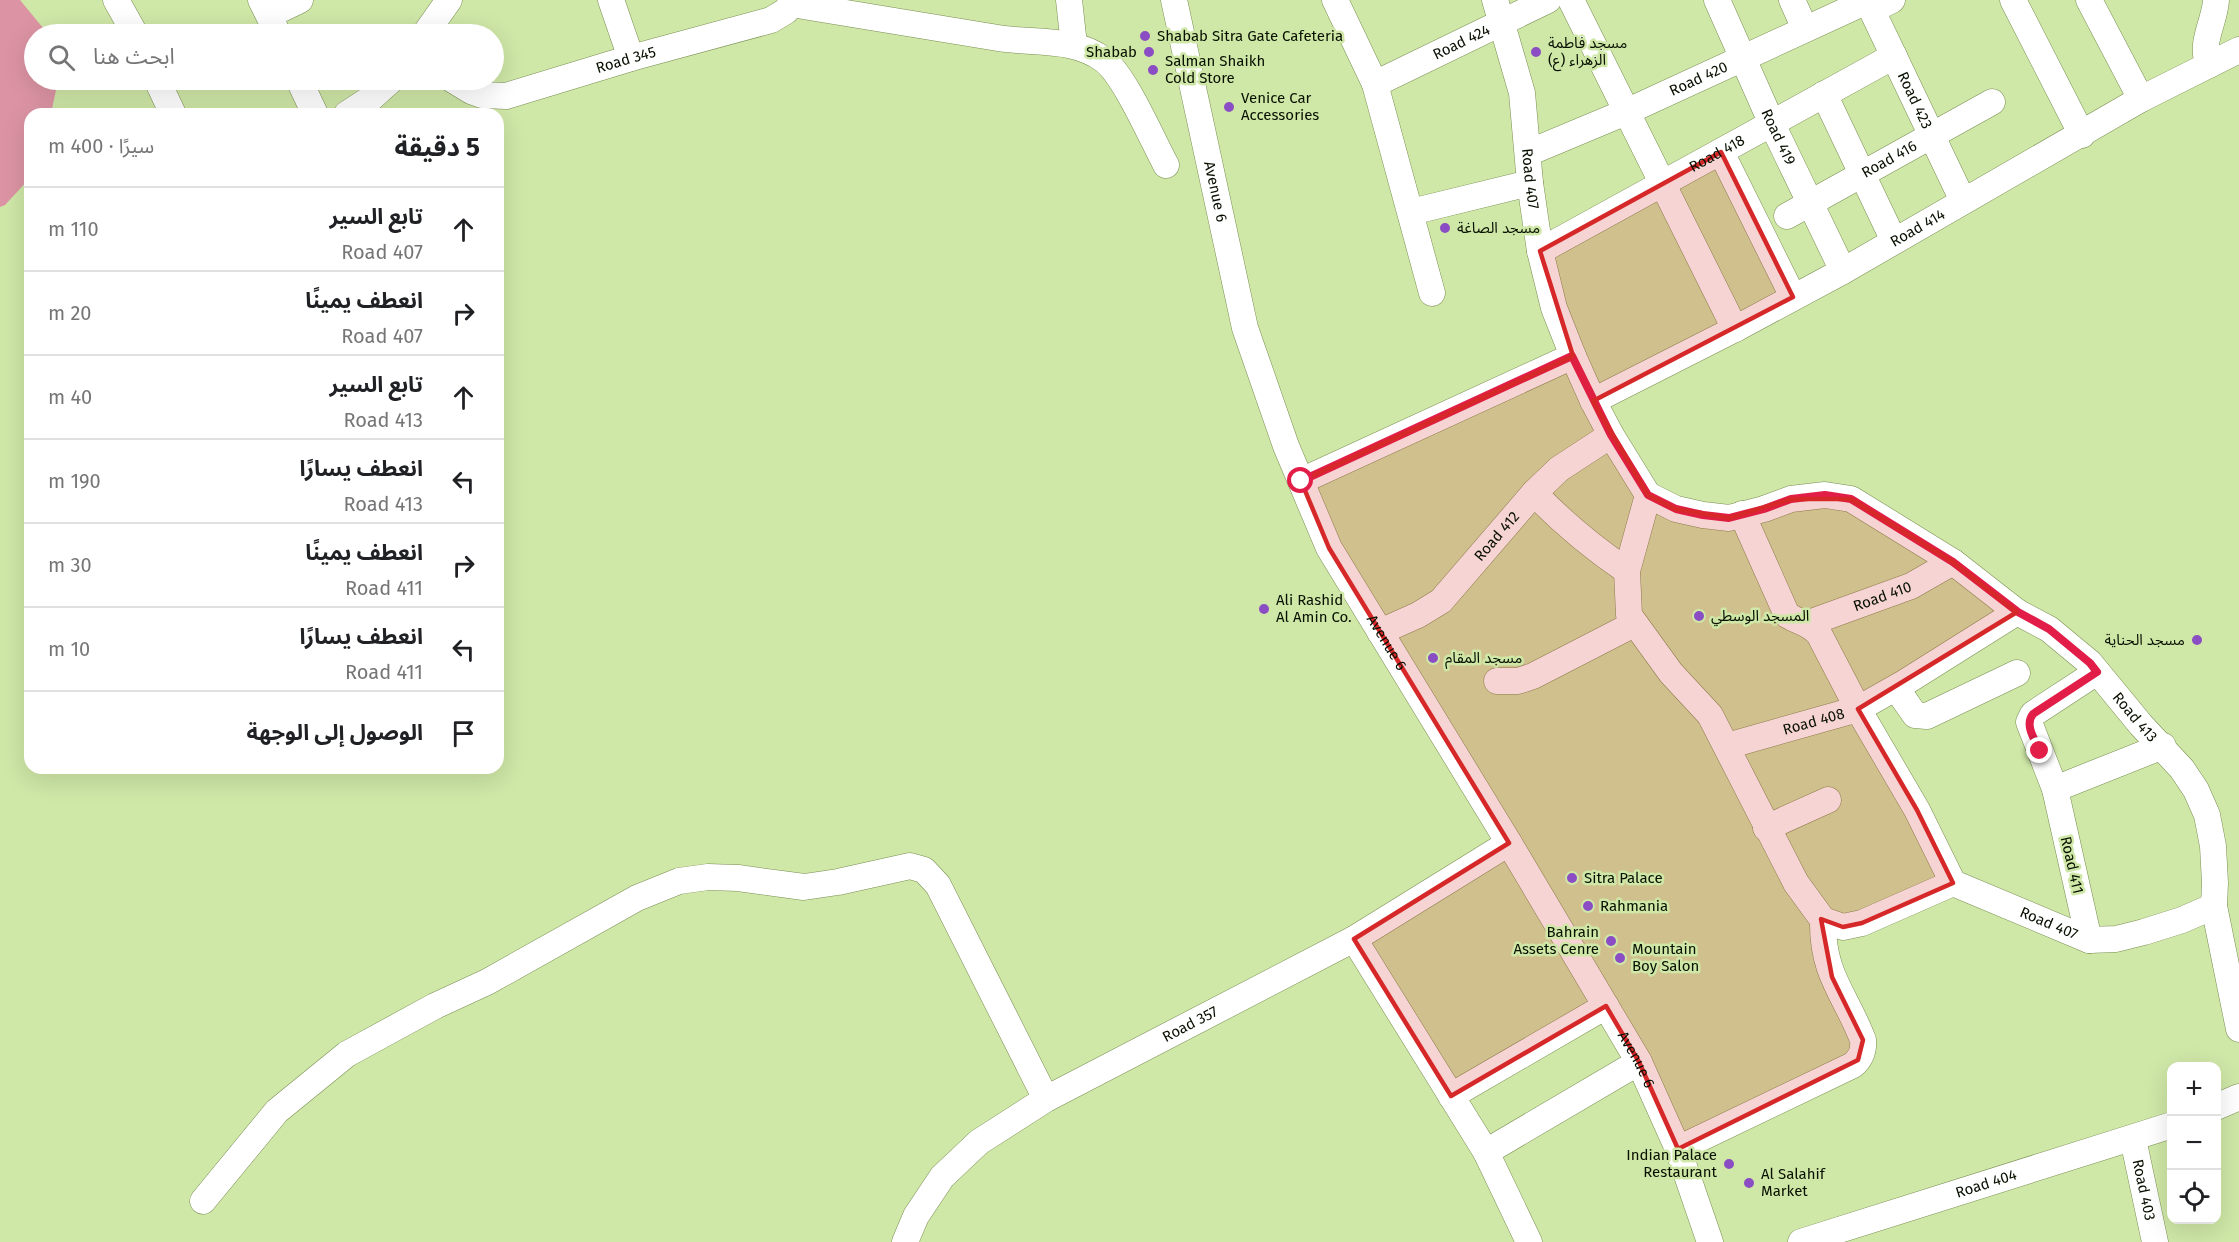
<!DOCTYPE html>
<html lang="ar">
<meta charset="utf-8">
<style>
body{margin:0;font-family:"Fira Sans","Noto Sans Arabic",sans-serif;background:#f2f2f2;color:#202124;direction:rtl}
.controls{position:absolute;right:18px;bottom:18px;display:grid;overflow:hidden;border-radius:12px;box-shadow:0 6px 24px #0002}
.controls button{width:54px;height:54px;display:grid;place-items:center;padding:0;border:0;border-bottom:2px solid #e0e0e0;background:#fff;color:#202124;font:30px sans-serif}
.stop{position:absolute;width:18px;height:18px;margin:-14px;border:4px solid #e11d48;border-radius:50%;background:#fff}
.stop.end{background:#e11d48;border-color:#fff;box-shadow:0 2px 6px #0008}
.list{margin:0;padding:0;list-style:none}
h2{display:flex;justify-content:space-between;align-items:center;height:78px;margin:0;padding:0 24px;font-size:26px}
h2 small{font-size:20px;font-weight:400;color:#757577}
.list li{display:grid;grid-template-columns:39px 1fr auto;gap:18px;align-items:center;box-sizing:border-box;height:84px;padding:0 24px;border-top:2px solid #e0e0e0}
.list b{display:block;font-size:22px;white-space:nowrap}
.list p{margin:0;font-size:20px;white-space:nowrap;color:#757577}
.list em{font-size:20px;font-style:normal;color:#757577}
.icon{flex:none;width:33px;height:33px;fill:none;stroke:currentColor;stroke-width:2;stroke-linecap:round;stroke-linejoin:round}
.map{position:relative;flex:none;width:2239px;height:1242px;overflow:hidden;direction:ltr}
.search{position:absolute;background:#fff;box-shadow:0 6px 24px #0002;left:24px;top:24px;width:480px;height:66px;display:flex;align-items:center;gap:15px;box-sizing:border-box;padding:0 21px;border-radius:33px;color:#757577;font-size:22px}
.panel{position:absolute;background:#fff;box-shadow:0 6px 24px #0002;left:24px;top:108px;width:480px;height:666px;border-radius:18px;direction:rtl}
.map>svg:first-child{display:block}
.green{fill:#dc94a4}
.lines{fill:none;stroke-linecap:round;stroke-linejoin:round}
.minor-casing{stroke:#7a8f53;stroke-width:27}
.minor{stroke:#fff;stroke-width:26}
.route{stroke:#e11d48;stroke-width:8}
.marked{fill:#d62828;fill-opacity:0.2;stroke:#d62828;stroke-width:4.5;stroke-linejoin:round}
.poi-dot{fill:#8b4dc3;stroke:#cfe7a7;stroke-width:2}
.labels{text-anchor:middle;stroke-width:5;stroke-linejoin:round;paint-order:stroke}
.poi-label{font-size:15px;fill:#081000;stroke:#cfe7a7;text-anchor:start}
.street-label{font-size:15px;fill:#081000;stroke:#cfe7a7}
</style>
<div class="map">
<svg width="2239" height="1242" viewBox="0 0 2239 1242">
<rect width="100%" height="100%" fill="#cfe7a7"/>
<path class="green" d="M0,0H20L48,34H34V80H58L51,114H30V178L5,205L0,207Z"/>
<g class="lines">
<g class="minor-casing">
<g id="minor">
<path d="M116,0L135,34"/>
<path d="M261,0L278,34"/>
<path d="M611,0L631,58"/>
<path d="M1069,0L1074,45"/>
<path id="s1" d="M1174,0L1245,328L1286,446L1329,548L1509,843L1639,1062L1678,1149L1710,1242"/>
<path d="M1335,0L1375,84L1432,293"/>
<path id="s2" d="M1495,0L1522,93L1530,183L1540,251L1554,308L1573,356L1593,401L1611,435L1648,495L1676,509L1703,515L1729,518L1764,509L1791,499L1825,495L1851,499L1953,562L2017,612L2049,629L2090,663L2141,725L2182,769L2196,790L2207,815L2213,846L2215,883L2214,906L2239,1029"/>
<path d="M1571,0L1735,329"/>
<path id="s3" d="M1717,0L1772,124L1843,271"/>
<path d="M1792,0L1805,29"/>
<path id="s4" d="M1867,0L1963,201"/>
<path d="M2013,0L2082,135"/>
<path d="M2089,0L2141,99"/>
<path d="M791,4C860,15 929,27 998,38C1034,44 1073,37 1104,60C1125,76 1152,139 1166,165"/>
<path d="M1872,10L1892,0"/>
<path d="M269,15L300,0"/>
<path d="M425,34L449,0"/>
<path d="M2209,65C2199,43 2215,22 2216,0"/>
<path d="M157,80L173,114"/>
<path d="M299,80L315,114"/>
<path id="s5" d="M453,80L471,91L482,95L506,96L631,58L771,20L786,11L793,0"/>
<path id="s6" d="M1375,84L1548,0"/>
<path d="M1824,94L1894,241"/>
<path d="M347,114L370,99L391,80"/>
<path d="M1721,152L1793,297"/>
<path id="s7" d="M1528,153L1626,112L1867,1"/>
<path d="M1411,212L1530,183"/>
<path id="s8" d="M1787,216L1992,102"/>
<path id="s9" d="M1540,251L1894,56"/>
<path id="s10" d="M1593,401L1735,329L1843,271L2141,99L2239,50"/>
<path d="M1301,481L1573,356"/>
<path d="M1534,493C1563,523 1593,548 1627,571"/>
<path d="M1648,495L1627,571L1629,615L1671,673L1710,715L1796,883L1823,920L1843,927L1862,923L1953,883"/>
<path d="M1742,514L1787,615C1800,623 1808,622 1819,634L1858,709L1917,810L1953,883"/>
<path id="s11" d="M1809,623L1911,586L1953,562"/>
<path id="s12" d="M1380,632L1418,615L1441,601L1534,493L1559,469L1611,435"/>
<path d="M1497,681H1518L1533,676L1634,624"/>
<path d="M1896,688L1915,715L1927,716L2017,673"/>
<path id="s13" d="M1727,746L1858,709L1904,683L2017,612"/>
<path d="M2055,789L2163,746"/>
<path d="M1766,828L1828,800"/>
<path id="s14" d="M1953,883L2089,940L2116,939L2144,932L2182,920L2214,906"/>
<path d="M1354,939L1486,1152L1529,1242"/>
<path d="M2089,940L2055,789L2029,722L2033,714L2097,672"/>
<path d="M1451,1096L1606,1006"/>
<path d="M2216,1107L2239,1097"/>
<path id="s15" d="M2133,1139L2155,1242"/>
<path d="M1678,1149L1853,1065C1861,1058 1864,1051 1863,1040C1845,993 1822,975 1823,920"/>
<path d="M1486,1152L1639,1062"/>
<path d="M203,1201L277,1111L347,1054L435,1006L487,982L637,898L679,881L708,877L738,878L804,887L838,882L910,866L924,870L938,885L1046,1099"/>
<path id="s16" d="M905,1242L916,1216L942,1177L979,1142L1046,1099L1354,939L1509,843"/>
<path id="s17" d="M1801,1242L2172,1125"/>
</g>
</g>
<use href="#minor" class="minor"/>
</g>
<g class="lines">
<path class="route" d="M1301,481L1572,356L1611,435L1648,495L1676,509L1703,515L1729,518L1764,509L1791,499L1825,495L1851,499L1953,562L2018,612L2049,629L2090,663L2097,672L2033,714C2024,725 2035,740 2040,751"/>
</g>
<path class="marked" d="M1721,152L1793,297L1593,401L1648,495L1676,509L1729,518L1791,499H1851L1953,562L2017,612L1858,709L1917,810L1953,883L1862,923L1843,927L1821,919L1832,977L1863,1040L1858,1060L1678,1149L1639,1062L1606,1006L1451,1096L1354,939L1509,843L1329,548L1301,481L1573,356L1540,251Z"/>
<g class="poi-dot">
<circle cx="1145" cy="36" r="6"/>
<circle cx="1149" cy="52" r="6"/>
<circle cx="1536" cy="52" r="6"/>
<circle cx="1153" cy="70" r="6"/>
<circle cx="1229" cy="107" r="6"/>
<circle cx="1445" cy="228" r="6"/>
<circle cx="1264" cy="609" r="6"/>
<circle cx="1699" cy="616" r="6"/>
<circle cx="2197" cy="640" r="6"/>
<circle cx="1433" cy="658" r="6"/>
<circle cx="1572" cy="878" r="6"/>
<circle cx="1588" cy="906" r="6"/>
<circle cx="1611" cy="941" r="6"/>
<circle cx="1620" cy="958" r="6"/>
<circle cx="1729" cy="1164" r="6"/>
<circle cx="1749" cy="1183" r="6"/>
</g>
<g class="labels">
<g class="poi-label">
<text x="1157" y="41">Shabab Sitra Gate Cafeteria</text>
<text x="1548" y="48">مسجد فاطمة<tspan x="1548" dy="17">الزهراء (ع)</tspan></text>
<text x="1137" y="57" text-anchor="end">Shabab</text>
<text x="1165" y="66">Salman Shaikh<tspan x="1165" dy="17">Cold Store</tspan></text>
<text x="1241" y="103">Venice Car<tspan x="1241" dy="17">Accessories</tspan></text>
<text x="1457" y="233">مسجد الصاغة</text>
<text x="1276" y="605">Ali Rashid<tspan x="1276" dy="17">Al Amin Co.</tspan></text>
<text x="1711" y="621">المسجد الوسطي</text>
<text x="2185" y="645" text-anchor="end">مسجد الحناية</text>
<text x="1445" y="663">مسجد المقام</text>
<text x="1584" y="883">Sitra Palace</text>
<text x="1600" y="911">Rahmania</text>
<text x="1599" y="937" text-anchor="end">Bahrain<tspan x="1599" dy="17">Assets Cenre</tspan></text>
<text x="1632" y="954">Mountain<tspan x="1632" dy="17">Boy Salon</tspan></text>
<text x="1717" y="1160" text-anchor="end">Indian Palace<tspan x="1717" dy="17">Restaurant</tspan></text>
<text x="1761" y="1179">Al Salahif<tspan x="1761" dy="17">Market</tspan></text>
</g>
<g class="street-label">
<text dy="5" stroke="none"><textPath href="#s6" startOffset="96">Road 424</textPath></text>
<text dy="5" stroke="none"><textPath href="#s5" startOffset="182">Road 345</textPath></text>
<text dy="5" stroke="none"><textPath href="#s7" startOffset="186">Road 420</textPath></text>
<text dy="5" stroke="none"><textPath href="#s4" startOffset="111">Road 423</textPath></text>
<text dy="5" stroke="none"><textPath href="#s3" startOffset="150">Road 419</textPath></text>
<text dy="5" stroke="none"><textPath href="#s9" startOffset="202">Road 418</textPath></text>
<text dy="5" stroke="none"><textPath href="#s8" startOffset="117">Road 416</textPath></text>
<text dy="5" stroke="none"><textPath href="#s2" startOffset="183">Road 407</textPath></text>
<text dy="5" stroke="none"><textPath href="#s1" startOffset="196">Avenue 6</textPath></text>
<text dy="5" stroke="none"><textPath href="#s10" startOffset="368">Road 414</textPath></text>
<text dy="5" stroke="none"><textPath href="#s12" startOffset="154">Road 412</textPath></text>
<text dy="5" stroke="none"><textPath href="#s11" startOffset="78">Road 410</textPath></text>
<text dy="5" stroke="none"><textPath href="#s1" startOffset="682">Avenue 6</textPath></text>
<text dy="5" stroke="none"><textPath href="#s2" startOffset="1096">Road 413</textPath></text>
<text dy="5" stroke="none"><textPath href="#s13" startOffset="90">Road 408</textPath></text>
<text transform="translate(2072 865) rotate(77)" y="5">Road 411</text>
<text dy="5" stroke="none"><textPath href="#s14" startOffset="104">Road 407</textPath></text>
<text dy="5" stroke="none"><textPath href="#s16" startOffset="368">Road 357</textPath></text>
<text dy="5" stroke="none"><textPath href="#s1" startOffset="1168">Avenue 6</textPath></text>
<text dy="5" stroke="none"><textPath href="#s17" startOffset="194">Road 404</textPath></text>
<text dy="5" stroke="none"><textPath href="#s15" startOffset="52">Road 403</textPath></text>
</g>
</g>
</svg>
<div class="controls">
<button>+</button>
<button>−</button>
<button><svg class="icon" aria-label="locate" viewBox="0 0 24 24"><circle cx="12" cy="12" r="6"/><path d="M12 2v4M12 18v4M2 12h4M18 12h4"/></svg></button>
</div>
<div class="stop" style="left:1301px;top:481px"></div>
<div class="stop end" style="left:2040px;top:751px"></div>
<div class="search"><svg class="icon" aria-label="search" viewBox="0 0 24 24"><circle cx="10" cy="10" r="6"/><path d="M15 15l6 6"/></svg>ابحث هنا</div>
<section class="panel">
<h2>5 دقيقة<small>سيرًا · 400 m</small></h2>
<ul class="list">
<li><svg class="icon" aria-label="ahead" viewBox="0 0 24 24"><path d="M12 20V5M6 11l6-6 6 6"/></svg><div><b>تابع السير</b><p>Road 407</p></div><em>110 m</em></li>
<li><svg class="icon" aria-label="right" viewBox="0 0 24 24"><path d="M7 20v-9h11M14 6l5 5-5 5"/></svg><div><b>انعطف يمينًا</b><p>Road 407</p></div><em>20 m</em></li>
<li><svg class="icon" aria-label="ahead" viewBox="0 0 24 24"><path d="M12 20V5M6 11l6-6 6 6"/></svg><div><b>تابع السير</b><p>Road 413</p></div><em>40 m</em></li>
<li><svg class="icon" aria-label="left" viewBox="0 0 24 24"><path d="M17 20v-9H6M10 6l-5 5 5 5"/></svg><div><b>انعطف يسارًا</b><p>Road 413</p></div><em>190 m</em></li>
<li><svg class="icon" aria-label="right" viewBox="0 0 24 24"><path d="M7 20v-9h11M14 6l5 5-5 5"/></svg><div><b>انعطف يمينًا</b><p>Road 411</p></div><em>30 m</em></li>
<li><svg class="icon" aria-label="left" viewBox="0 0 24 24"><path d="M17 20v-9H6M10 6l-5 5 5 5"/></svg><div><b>انعطف يسارًا</b><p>Road 411</p></div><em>10 m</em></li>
<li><svg class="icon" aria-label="arrive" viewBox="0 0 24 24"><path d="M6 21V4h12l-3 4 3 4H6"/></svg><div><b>الوصول إلى الوجهة</b></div></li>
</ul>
</section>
</div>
